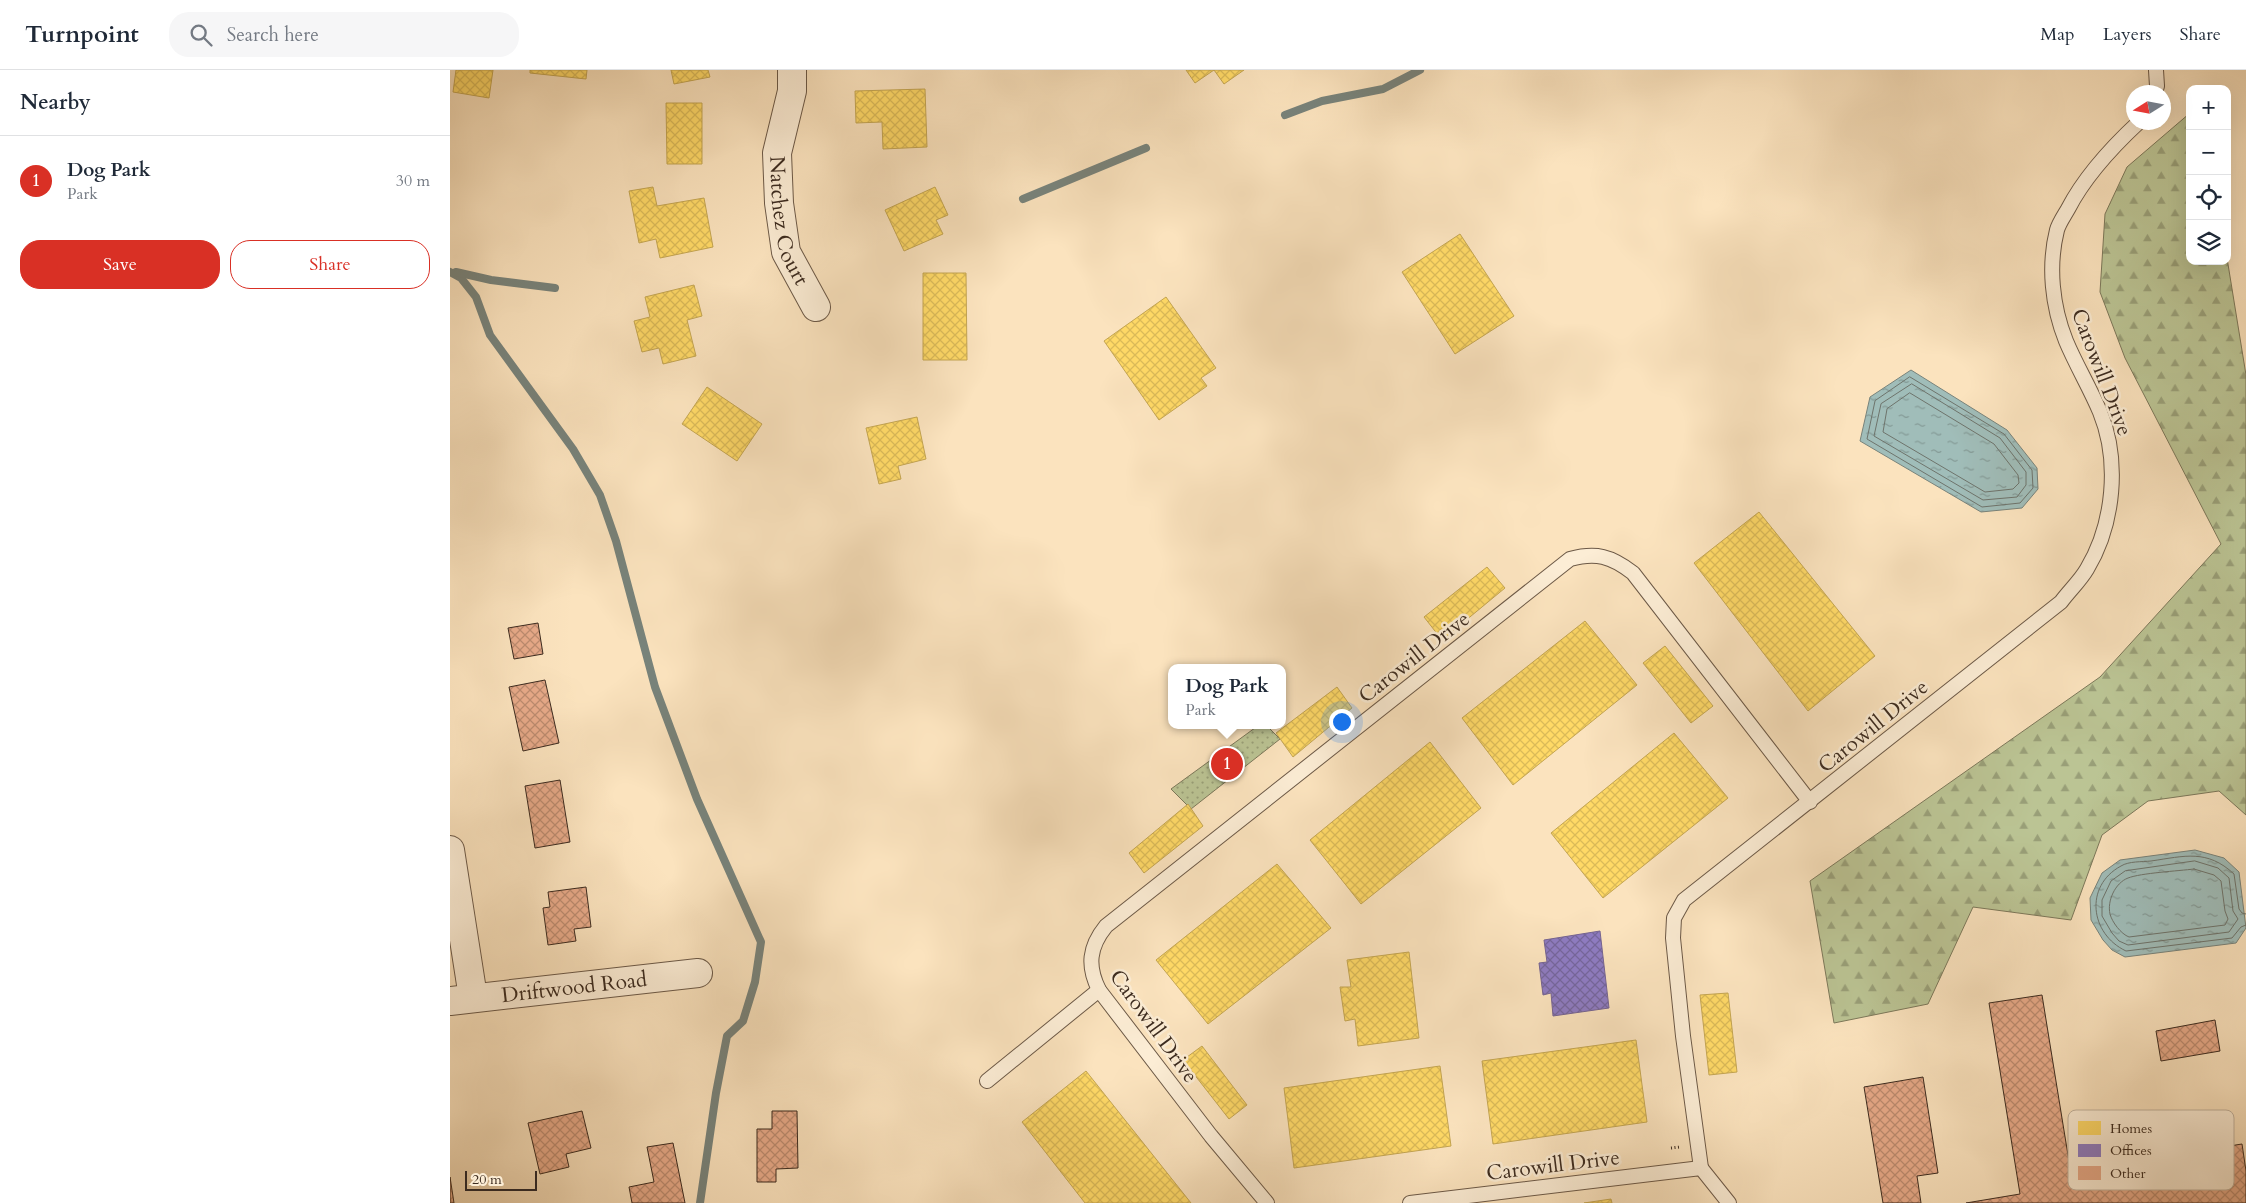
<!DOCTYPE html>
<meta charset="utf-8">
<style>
body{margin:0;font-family:Cardo,serif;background:#f6f6f7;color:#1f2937}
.controls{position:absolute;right:15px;top:15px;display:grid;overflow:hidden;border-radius:10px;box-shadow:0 5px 20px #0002}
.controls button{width:45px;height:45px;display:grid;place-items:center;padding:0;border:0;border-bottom:1px solid #e0e1e3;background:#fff;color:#1f2937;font:25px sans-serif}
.compass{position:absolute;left:1676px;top:15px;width:45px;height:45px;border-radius:50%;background:#fff;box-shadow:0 5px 20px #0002;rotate:259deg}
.scale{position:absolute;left:15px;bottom:12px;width:72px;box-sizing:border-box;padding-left:5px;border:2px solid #3c2b1f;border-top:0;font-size:14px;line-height:18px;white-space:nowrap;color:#3c2b1f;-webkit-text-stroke:4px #fcedd5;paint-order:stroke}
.you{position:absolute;left:891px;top:651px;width:18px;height:18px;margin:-12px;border:4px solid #fff;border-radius:50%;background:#1a73e8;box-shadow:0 0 0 8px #1a73e833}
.badge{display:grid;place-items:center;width:32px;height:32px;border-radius:50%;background:#d93025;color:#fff;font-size:16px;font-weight:700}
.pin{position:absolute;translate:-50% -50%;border:2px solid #fff;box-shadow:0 1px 5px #0006}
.popup{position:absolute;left:718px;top:594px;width:118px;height:65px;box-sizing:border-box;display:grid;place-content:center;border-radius:10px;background:#fff;filter:drop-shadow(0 1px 4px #0005);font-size:16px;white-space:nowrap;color:#747a83}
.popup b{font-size:19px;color:#1f2937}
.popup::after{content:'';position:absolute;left:50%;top:100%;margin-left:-10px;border:10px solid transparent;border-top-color:#fff}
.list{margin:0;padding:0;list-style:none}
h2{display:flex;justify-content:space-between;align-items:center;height:65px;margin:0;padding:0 20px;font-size:21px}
h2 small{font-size:16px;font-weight:400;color:#747a83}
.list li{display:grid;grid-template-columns:32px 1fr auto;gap:15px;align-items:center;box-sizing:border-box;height:90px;padding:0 20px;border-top:1px solid #e0e1e3}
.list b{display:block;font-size:19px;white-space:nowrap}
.list p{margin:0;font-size:16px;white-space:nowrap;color:#747a83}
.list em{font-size:16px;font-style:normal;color:#747a83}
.actions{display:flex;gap:10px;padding:15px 20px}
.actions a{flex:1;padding:11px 0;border:1px solid #d93025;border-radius:20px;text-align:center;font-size:18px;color:#d93025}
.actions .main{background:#d93025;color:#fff}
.icon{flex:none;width:28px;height:28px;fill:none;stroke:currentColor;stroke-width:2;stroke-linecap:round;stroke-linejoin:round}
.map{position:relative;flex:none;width:1796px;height:1133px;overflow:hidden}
header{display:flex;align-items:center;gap:30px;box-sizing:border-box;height:70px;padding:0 25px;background:#fff;border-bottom:1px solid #e0e1e3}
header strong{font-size:24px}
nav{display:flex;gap:28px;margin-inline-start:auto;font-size:18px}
.search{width:350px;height:45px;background:#f6f6f7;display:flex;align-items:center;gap:12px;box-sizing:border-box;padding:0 18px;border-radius:20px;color:#747a83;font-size:19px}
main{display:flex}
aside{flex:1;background:#fff}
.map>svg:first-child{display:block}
.forest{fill:url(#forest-firs);stroke:#7c785a}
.park{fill:url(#park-dots);stroke:#7c785a}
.water{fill:url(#water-ripples);stroke:#78837b}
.homes{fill:url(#homes-cross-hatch);stroke:#c4a551}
.offices{fill:url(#offices-cross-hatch);stroke:#756492}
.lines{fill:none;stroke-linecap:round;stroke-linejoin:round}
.shore{stroke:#6e746c;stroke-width:1}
.stream{stroke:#78837b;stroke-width:8}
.building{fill:url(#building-cross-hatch);stroke:#3c2b1f}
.service-casing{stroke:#6c5947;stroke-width:16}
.minor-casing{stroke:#6c5947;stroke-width:30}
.path{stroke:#3c2b1f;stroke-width:3;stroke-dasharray:1 2.5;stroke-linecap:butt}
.service{stroke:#fcedd5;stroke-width:14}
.minor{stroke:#fcedd5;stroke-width:28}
.labels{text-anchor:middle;stroke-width:5;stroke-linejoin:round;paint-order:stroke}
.street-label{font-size:21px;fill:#3c2b1f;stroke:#fcedd5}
.key{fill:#fcedd5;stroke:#c2b39e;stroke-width:1}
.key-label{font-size:14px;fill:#3c2b1f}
</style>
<header>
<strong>Turnpoint</strong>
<div class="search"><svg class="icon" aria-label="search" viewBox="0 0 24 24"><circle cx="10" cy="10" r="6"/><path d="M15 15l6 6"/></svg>Search here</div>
<nav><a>Map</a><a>Layers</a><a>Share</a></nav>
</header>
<main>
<aside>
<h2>Nearby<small></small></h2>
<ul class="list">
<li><span class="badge">1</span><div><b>Dog Park</b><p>Park</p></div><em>30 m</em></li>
</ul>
<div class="actions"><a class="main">Save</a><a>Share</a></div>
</aside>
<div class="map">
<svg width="1796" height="1133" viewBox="0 0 1796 1133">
<defs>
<pattern id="forest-firs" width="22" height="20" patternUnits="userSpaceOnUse" patternTransform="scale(1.25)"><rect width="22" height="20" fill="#bbc494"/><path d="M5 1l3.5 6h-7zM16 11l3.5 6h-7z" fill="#999f78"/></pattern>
<pattern id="park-dots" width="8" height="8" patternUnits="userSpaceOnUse" patternTransform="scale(1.25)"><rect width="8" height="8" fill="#bbc494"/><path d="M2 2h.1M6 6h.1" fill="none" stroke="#999f78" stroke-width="1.8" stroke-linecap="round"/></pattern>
<pattern id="water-ripples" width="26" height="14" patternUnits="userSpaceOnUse" patternTransform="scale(1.25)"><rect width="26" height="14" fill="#a0bdb9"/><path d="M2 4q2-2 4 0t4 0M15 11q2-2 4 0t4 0" fill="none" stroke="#849a96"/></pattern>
<pattern id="homes-cross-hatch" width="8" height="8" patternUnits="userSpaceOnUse" patternTransform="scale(1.25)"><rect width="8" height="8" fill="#ffd966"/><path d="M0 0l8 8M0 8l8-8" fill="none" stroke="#dbba58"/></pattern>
<pattern id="offices-cross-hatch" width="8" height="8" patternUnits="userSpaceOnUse" patternTransform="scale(1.25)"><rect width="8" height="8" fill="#8e7cc3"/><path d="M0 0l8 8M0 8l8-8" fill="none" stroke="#75669e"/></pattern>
<pattern id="building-cross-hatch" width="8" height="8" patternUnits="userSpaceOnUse" patternTransform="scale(1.25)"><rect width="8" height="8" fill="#e7aa89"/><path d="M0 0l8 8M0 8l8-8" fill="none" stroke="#bc8b6f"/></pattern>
</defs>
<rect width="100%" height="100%" fill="#fbe3be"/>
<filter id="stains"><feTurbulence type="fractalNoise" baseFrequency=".004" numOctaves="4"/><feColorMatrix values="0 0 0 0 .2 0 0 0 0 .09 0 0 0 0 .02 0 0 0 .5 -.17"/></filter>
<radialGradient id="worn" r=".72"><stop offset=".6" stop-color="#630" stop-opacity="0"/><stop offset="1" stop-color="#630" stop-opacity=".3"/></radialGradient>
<path class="forest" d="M1740,43V191H1777V188L1796,305V745L1769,721L1698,731L1652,765L1621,850L1523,837L1478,934L1384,953L1360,811L1650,607L1771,474L1675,288L1650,222L1655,144L1677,97Z"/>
<path class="park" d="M809,655H816L830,669L741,739L721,719Z"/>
<g class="water">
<path d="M1461,300L1557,360L1587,398L1588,419L1572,438L1531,442L1410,371L1420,327Z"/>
<path d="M1745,780L1774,788L1789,802L1796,858L1786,873L1675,887L1662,880L1653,870L1641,850L1640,828L1652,803L1670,790Z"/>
</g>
<g class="homes">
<path d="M6,0H43L39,28L3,22Z"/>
<path d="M80,0H137L136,9L80,3Z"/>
<path d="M221,0H258L260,7L224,14Z"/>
<path d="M736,0H794L774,14L764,0L745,13Z"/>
<path d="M475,19L477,77L433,79L432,52L406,53L405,21Z"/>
<path d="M216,33H252V94H217Z"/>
<path d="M203,117L207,136L254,128L263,177L210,188L206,169L189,173L179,121Z"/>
<path d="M485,117L498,145L486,150L493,164L454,181L435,140Z"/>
<path d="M1010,164L1064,246L1005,284L952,202Z"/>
<path d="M473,203H516L517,290H473Z"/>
<path d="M244,215L252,246L237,250L246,286L213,294L209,278L192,282L184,251L200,247L195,227Z"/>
<path d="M716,227L766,298L751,308L757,316L709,350L654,271Z"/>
<path d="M257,317L312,354L287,391L232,354Z"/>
<path d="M467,347L476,389L448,396L451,409L429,414L416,358Z"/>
<path d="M1309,442L1425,586L1358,641L1244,493Z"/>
<path d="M1037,497L1055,518L992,570L974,547Z"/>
<path d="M1135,551L1187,615L1063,715L1012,648Z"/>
<path d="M1215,576L1263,636L1241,653L1193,593Z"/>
<path d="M887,617L902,638L843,687L826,663Z"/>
<path d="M1224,663L1278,728L1153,828L1101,763Z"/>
<path d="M980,672L1031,738L911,834L860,770Z"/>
<path d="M738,734L753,756L694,803L679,783Z"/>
<path d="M827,794L881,858L758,954L706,890Z"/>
<path d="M959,882L969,968L908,976L905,949L895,951L890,917H901L897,890Z"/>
<path d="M1278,923L1287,1002L1259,1005L1250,925Z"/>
<path d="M1186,970L1197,1052L1043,1074L1032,991Z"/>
<path d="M752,976L797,1035L779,1049L733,990Z"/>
<path d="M990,996L1001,1076L844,1098L834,1018Z"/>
<path d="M636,1001L741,1133H635L572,1052Z"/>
<path d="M1161,1129L1162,1133H1134Z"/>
</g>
<path class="offices" d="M1150,861L1159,938L1103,946L1101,923L1093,925L1089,893L1097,892L1094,870Z"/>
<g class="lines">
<g class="shore">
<path d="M1460,307L1554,364L1582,400L1583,418L1570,433L1532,437L1417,369L1425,331Z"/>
<path d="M1462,314L1550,368L1576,402V415L1567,427L1533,430L1424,366L1431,334Z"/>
<path d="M1460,323L1544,374L1568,405L1569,413L1563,419L1535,422L1433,362L1437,339Z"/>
<path d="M1745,791L1768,798L1779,808L1783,841L1788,849L1779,862L1678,875L1669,871L1662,863L1652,846V830L1661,811L1675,801Z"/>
<path d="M1744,799L1764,805L1771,811L1775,841L1778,849L1775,855L1679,867C1671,864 1662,852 1660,844C1657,831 1665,813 1678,808C1691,803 1728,801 1744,799Z"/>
<path d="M1796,844L1792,843L1789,839L1784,804C1757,779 1735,786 1701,791C1692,792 1679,791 1671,796C1634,816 1640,864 1676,881L1782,868L1791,857L1796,855"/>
</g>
<g class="stream">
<path d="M835,45L872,31L933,19L970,0"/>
<path d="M573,129L696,78"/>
<path d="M0,202L11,208L26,227L40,265L123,379L150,425L166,471L205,617L247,729L311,872L305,912L293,951L277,966L266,1023L250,1133"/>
<path d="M6,202L41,210L105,218"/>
</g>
</g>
<g class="building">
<path d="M88,553L93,584L64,589L58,558Z"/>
<path d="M95,610L109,673L73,681L59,617Z"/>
<path d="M110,710L120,772L85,778L75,716Z"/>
<path d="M136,817L141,857L124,859L126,871L98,875L93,838L100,837L98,822Z"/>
<path d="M1592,925L1623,1116L1700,1104L1697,1089L1792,1074L1796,1101V1133H1516L1570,1124L1539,933Z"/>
<path d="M1765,950L1770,981L1711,991L1706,961Z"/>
<path d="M1473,1007L1488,1103L1467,1106L1471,1133H1433L1414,1017Z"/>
<path d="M132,1041L141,1078L116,1084L119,1097L90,1104L78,1053Z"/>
<path d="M322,1041H347L348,1098L326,1099V1112H307V1059H322Z"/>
<path d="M223,1073L235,1133H182L179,1117L204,1112L197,1077Z"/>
<path d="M0,1107L4,1133H0Z"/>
</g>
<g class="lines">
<g class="service-casing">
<g id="service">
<path d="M1705,22L1707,16L1706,0"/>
<path d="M537,1011L649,920"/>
<path d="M1251,1098L1233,966L1223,868L1224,848L1234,830L1611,532C1619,521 1630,511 1637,499C1664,454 1670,391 1650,342C1640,318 1626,295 1616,271C1602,236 1598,196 1607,160C1609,153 1614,146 1618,139C1635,106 1661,78 1689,52"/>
<path d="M817,1133L761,1066L649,920C637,896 639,877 656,856L1120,489C1146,482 1161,486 1183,503L1360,732"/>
<path d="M960,1133L1251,1098L1279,1133"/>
</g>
</g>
<g class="minor-casing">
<g id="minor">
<path id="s1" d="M342,0V21L327,83L329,133L336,182L366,237"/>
<path d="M0,780L23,927"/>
<path id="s2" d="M0,931L248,903"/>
</g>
</g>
<path class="path" d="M1221,1078L1230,1077"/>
<use href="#service" class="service"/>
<use href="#minor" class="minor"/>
</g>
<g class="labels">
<g class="street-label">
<text dy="7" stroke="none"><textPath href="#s1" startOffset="154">Natchez Court</textPath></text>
<text transform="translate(1652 302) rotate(69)" y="7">Carowill Drive</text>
<text transform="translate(964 587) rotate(-38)" y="7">Carowill Drive</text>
<text transform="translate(1423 656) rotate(-39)" y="7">Carowill Drive</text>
<text dy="7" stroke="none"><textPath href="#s2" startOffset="125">Driftwood Road</textPath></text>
<text transform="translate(704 956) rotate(54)" y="7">Carowill Drive</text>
<text transform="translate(1103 1095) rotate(-7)" y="7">Carowill Drive</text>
</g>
</g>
<rect x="1618" y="1040" width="166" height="80" rx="8" class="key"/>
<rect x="1628" y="1051" width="23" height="14" fill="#ffd966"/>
<rect x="1628" y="1074" width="23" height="13" fill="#8e7cc3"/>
<rect x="1628" y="1096" width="23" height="14" fill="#e7aa89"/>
<g class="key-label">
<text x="1660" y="1063">Homes</text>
<text x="1660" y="1085">Offices</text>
<text x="1660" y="1108">Other</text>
</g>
<rect width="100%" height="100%" filter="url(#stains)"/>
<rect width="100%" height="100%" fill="url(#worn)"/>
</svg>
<div class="controls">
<button>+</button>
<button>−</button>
<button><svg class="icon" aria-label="locate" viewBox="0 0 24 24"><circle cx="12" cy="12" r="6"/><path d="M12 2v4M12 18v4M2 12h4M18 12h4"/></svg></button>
<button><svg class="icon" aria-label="layers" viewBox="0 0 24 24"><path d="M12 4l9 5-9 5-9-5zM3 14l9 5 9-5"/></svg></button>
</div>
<svg class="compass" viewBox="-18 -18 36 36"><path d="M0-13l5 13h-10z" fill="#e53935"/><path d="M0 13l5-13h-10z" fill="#747a83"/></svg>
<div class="scale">20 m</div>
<div class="you"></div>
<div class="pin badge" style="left:777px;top:694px">1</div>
<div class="popup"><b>Dog Park</b>Park</div>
</div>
</main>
